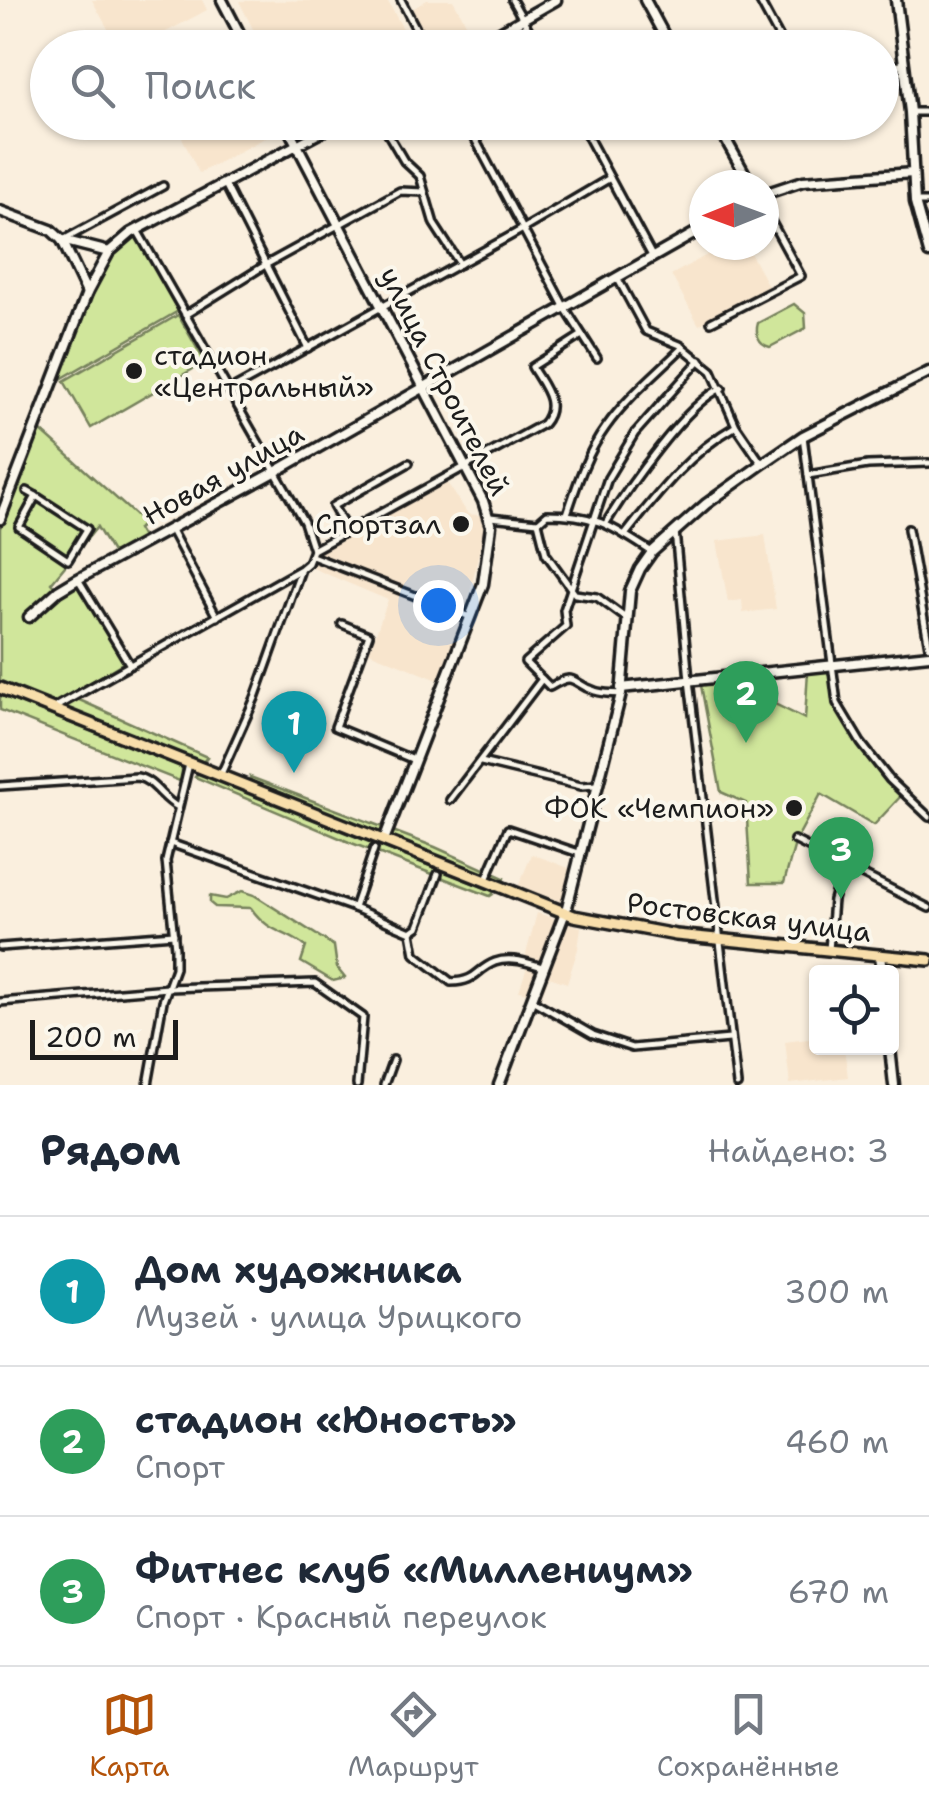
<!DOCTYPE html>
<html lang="ru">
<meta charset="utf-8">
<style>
body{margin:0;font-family:"Shantell Sans",sans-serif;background:#f6f6f7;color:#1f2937}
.controls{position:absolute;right:30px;bottom:30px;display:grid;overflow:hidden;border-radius:10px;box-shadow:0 2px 8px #0004}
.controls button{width:90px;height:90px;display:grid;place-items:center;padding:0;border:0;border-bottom:2px solid #e0e1e3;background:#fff;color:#1f2937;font:50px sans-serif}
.compass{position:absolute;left:689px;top:170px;width:90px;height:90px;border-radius:50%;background:#fff;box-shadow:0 2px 8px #0004;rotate:269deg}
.scale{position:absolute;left:30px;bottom:25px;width:148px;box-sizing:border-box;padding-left:10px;border:5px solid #1c1c1c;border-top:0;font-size:28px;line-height:35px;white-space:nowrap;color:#1c1c1c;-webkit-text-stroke:8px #fbf7ec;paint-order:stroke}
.you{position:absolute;left:438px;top:605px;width:35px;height:35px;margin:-25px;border:8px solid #fff;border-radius:50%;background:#1a73e8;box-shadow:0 0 0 15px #1a73e833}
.badge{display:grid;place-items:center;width:65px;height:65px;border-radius:50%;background:#b45309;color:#fff;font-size:32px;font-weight:700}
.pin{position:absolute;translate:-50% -82px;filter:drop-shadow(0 2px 5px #0008)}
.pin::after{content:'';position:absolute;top:52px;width:35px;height:30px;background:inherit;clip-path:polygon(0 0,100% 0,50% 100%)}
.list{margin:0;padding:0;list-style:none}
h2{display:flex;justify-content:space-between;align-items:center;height:130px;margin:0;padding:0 40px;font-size:42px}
h2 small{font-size:32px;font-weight:400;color:#747a83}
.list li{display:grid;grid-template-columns:65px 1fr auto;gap:30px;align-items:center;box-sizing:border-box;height:150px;padding:0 40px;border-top:2px solid #e0e1e3}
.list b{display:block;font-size:38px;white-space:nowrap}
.list p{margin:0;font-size:32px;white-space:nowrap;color:#747a83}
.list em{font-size:32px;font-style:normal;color:#747a83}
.icon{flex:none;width:55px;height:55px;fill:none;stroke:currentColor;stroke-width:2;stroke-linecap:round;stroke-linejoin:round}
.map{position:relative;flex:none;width:929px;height:1085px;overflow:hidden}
.search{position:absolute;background:#fff;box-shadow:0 2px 8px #0004;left:30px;right:30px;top:30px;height:110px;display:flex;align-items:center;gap:25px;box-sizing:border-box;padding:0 35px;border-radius:55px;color:#747a83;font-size:38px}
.sheet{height:580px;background:#fff}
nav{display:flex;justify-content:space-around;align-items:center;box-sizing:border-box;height:140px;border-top:2px solid #e0e1e3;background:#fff;font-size:28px;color:#747a83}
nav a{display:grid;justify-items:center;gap:5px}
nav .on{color:#b45309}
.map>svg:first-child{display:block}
.built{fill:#f8e5cd}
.green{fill:#d0e69b;stroke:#76815c;stroke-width:2.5}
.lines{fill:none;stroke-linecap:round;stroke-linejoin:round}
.street-casing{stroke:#1c1c1c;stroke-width:12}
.secondary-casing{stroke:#1c1c1c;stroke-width:15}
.primary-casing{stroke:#1c1c1c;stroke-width:16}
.street{stroke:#fbf7ec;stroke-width:5}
.secondary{stroke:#fbf7ec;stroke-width:8}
.primary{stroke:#f8deab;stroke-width:9}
.poi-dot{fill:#1c1c1c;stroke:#fbf7ec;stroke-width:4}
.labels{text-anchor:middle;stroke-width:8;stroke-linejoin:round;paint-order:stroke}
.poi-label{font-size:28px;fill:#1c1c1c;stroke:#fbf7ec;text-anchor:end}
.street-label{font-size:28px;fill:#1c1c1c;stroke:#fbf7ec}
</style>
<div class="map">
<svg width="929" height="1085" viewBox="0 0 929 1085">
<rect width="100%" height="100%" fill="#faefde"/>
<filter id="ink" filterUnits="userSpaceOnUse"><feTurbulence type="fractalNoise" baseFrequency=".01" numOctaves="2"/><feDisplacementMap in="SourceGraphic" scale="20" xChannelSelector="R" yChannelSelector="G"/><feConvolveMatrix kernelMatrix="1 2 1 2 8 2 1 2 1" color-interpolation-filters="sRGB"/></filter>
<g filter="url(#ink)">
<g class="built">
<path d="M92,0H202L207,10L138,47H118Z"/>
<path d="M387,0L413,47H262L239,1Z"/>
<path d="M427,0H453L466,23L428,44L409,11Z"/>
<path d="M175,123H272L276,132L199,173Z"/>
<path d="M725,245H746L768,286L699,325L671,275Z"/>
<path d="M446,481L468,514L487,516L465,615L438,680L369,652L388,600L310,567L316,550Z"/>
<path d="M765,535L776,609L743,613L742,600L728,602L717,541Z"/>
<path d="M532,854L574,870L566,903L518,887Z"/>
<path d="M537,913L581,927L578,949L567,983L549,977L541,997L519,991L527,967L523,965Z"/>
<path d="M816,1037V1048H844L848,1077L790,1084L785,1041Z"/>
</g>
<g class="green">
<path d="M136,233L180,310L59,380L57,376L89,294L111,253Z"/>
<path d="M794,304L805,313L806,328L770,347C758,344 755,333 758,323Z"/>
<path d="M178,315L205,362L91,428L64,381Z"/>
<path d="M39,429L145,524L137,529L145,543L116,559L97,527L51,583L58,591L78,580L124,662L55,704L0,682V528Z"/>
<path d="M828,670L837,709L859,744L901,796L874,825L821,794L796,840L784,883H751L746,803L721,792L700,680L758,673L776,700L775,704L805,719L808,671Z"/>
<path d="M0,695L182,767V782L0,710Z"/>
<path d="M75,698L207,757L203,762L61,707Z"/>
<path d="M198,773L493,891V894L490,896L349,842L195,777Z"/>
<path d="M250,777L435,847L504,878L503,882L252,784Z"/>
<path d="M242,891L254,895L334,946L337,968L345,978L333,981L301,962L306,947C288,931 269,934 251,908L215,907L210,903V896L226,899Z"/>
</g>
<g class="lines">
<g class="street-casing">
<g id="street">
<path d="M401,0L426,48"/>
<path d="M512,0L539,48"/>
<path d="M759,0L785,48"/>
<path d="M882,66L904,65"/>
<path d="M910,112H929"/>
<path d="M381,122L404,161L420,176L434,224L460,264"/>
<path d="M466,122L565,308L597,358"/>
<path d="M580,122L652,256"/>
<path d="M225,184L308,348"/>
<path d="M915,202H929"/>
<path d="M137,230L304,522L313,550"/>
<path d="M65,239L163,186"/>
<path d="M618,279L646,331L680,345L712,371L736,426L762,464"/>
<path d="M185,315L267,264L400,191L424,192"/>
<path d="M711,322L801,276L764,208"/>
<path d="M229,391L523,229L610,178"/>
<path d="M803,436L837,703L861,743L890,780L929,817"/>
<path d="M808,475L868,465L929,463"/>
<path d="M27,491L36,496"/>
<path d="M36,496L87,529L68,560L19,527Z"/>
<path d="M567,514C577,484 587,453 606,427C627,397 657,373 683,347"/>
<path d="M490,517L538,522L547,514C596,514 613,527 652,552"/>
<path d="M538,522L546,554L575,594L597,597L627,619"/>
<path d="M606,523C627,489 687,402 722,388"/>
<path d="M908,529L929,647"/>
<path d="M171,530L217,617"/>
<path d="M347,531L333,506L409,463"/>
<path d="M675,531L689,680L737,1085"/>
<path d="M625,535C658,493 690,452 736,426"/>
<path d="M312,556L470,617"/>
<path d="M78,579L130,665"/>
<path d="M342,624L369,635L335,727L414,760"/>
<path d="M542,679L525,662L566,626L564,610L608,478L635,433L700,360"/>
<path d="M54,708L301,569L308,563L313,550L543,424C560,404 543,386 532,367L582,335"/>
<path d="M481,762L581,786L596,785"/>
<path d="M221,774L255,698L300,572"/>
<path d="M0,786L137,777C154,780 162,799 178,807"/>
<path d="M450,800L542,679L550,687C577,670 571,684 595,691C603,694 613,693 621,694"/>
<path d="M794,840L929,908"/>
<path d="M170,843L354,908L411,932L415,954L451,982C478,981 475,970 495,962C511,956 530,963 545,968"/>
<path d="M485,882L508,829L579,853"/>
<path d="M354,908L374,849"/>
<path d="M411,932L418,927L438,874"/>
<path d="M0,947L174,934"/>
<path d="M829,950L833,900L843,866"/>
<path d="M532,1000L593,1035L632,1048L730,1039"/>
<path d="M0,1002L168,988L315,983L363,1017L357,1085"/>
<path d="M148,1085L163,1001L175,968V948L166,861L189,764"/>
<path d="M384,1085L393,1060"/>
</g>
</g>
<g class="secondary-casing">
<g id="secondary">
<path d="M222,0L247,48"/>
<path d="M645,0L671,48"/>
<path d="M896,0L910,112L915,202L929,253"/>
<path d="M472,48L556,0"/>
<path d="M285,122L483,501L491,526L483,584L384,840"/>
<path d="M716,122L751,185"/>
<path d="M764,194L803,181L913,173"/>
<path d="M0,211L51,230L62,240L87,293"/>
<path d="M62,240L109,252"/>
<path d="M0,519L87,293L109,252L131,233L340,122"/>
<path d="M29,617L58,591L78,579L275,472L704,228"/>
<path d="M621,688L929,655"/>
<path d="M880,955L882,972"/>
<path d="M890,1048L894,1085"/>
<path d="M499,1085L567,907L621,694L630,591L640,569L652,552L706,504L762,464L803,436L929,372"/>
</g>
</g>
<g class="primary-casing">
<path id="primary" d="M0,688L574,916L676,935L929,960"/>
</g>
<use href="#street" class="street"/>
<use href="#secondary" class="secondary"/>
<use href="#primary" class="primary"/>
</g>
</g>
<g class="poi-dot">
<circle cx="134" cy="371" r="10"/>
<circle cx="461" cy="524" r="10"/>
<circle cx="794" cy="808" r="10"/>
</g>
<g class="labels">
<g class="poi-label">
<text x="154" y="365" text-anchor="start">стадион<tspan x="154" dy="32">«Центральный»</tspan></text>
<text x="441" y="534">Спортзал</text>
<text x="774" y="818">ФОК «Чемпион»</text>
</g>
<g class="street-label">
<text transform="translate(445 381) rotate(63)" y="10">улица Строителей</text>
<text transform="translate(223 474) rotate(-29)" y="10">Новая улица</text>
<text transform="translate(749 917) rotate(7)" y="10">Ростовская улица</text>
</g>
</g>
</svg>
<div class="controls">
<button><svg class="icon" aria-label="locate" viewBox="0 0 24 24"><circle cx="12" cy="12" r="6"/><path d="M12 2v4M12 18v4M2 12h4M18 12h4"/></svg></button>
</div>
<svg class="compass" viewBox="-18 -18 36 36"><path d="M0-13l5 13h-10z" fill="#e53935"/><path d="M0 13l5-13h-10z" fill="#747a83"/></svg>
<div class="scale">200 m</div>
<div class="you"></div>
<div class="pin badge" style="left:294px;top:773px;background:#0f9aa8">1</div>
<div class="pin badge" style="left:746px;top:743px;background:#2e9e5b">2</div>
<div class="pin badge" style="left:841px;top:899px;background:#2e9e5b">3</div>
<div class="search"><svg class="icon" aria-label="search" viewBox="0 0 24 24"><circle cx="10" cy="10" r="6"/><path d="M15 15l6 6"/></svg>Поиск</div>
</div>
<section class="sheet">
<h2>Рядом<small>Найдено: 3</small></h2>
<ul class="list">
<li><span class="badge" style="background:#0f9aa8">1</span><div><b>Дом художника</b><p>Музей · улица Урицкого</p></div><em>300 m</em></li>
<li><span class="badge" style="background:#2e9e5b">2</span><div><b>стадион «Юность»</b><p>Спорт</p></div><em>460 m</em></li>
<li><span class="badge" style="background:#2e9e5b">3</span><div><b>Фитнес клуб «Миллениум»</b><p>Спорт · Красный переулок</p></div><em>670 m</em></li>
</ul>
</section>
<nav>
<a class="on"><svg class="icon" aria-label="map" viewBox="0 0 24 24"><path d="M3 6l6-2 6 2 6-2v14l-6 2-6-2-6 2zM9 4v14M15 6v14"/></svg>Карта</a>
<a><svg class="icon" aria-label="directions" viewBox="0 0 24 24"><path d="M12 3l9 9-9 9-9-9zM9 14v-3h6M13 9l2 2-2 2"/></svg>Маршрут</a>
<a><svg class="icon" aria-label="saved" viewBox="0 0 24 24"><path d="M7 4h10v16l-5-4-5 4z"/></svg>Сохранённые</a>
</nav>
